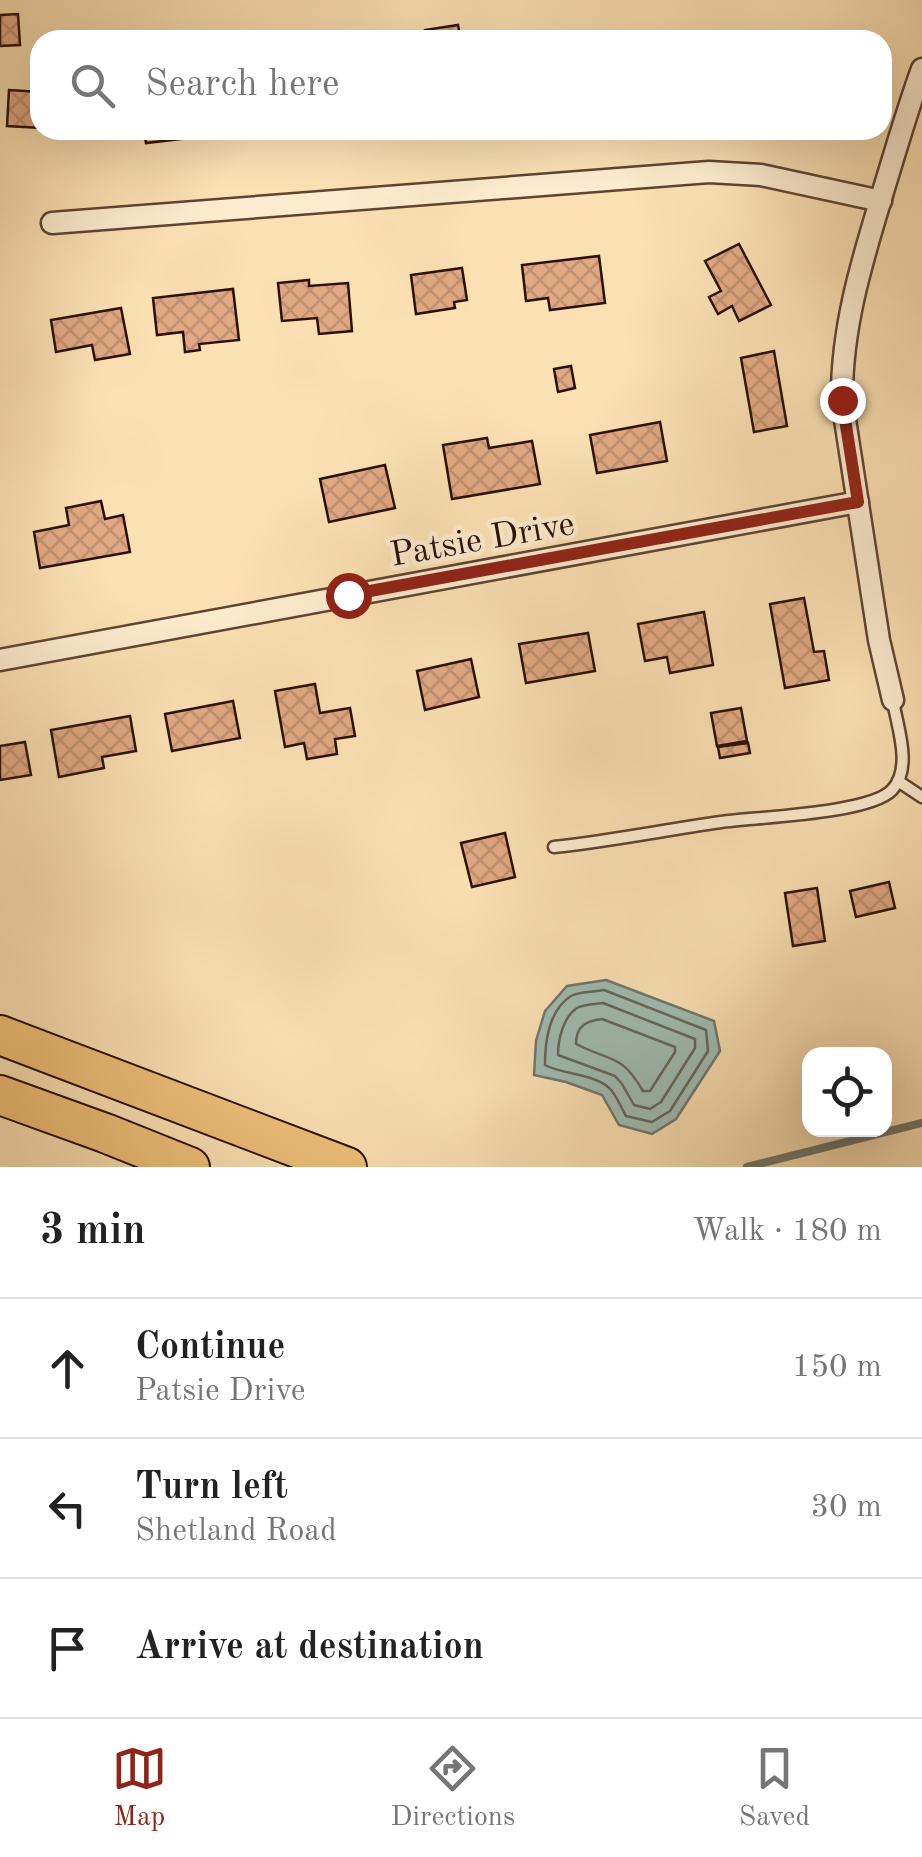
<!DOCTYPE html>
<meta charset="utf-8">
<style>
body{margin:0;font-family:"Old Standard TT",serif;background:#f2f2f2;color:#222}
.controls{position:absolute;right:30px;bottom:30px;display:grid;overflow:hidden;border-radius:20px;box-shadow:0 10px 40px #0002}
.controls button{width:90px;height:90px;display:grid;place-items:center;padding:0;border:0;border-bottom:2px solid #e0e0e0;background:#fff;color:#222;font:50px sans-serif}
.stop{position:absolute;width:30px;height:30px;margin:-22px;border:8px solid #8f2418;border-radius:50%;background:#fff}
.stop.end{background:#8f2418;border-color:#fff;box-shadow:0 2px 10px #0008}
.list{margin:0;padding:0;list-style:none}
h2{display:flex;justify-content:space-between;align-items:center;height:130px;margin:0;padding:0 40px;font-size:42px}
h2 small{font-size:32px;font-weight:400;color:#767676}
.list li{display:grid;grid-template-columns:65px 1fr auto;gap:30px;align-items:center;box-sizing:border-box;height:140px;padding:0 40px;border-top:2px solid #e0e0e0}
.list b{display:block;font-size:38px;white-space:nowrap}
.list p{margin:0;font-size:32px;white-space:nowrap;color:#767676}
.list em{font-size:32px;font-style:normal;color:#767676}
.icon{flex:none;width:55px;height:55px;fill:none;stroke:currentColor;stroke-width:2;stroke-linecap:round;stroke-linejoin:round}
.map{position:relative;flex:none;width:922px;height:1167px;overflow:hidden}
.search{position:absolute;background:#fff;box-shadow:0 10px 40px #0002;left:30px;right:30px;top:30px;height:110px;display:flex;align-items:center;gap:25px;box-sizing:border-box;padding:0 35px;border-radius:30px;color:#767676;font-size:38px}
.sheet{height:550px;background:#fff}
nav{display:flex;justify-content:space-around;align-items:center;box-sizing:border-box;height:140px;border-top:2px solid #e0e0e0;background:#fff;font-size:28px;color:#767676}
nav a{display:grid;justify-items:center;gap:5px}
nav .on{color:#8f2418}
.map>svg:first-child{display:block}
.water{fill:#9fbcb2;stroke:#70776d;stroke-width:2.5}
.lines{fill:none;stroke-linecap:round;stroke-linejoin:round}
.shore{stroke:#64665c;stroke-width:2.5}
.stream{stroke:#70776d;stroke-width:8}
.building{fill:url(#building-cross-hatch);stroke:#2a1006;stroke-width:2.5}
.lane-casing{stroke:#5e4431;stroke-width:15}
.street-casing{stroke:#5e4431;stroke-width:25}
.highway-casing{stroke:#2a1006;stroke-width:42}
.lane{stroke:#fcebce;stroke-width:10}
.street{stroke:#fcebce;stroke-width:20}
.highway{stroke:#edc07a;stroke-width:38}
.route{stroke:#8f2418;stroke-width:12}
.labels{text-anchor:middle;stroke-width:9;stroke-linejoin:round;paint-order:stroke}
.street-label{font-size:35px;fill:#2a1006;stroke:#fcebce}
</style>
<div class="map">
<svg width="922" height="1167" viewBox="0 0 922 1167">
<defs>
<pattern id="building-cross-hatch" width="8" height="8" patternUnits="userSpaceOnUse" patternTransform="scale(2.5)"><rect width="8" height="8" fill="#e0a984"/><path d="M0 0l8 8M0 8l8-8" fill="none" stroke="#c09070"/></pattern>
</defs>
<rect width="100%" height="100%" fill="#fae0b3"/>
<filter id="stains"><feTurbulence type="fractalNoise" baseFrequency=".002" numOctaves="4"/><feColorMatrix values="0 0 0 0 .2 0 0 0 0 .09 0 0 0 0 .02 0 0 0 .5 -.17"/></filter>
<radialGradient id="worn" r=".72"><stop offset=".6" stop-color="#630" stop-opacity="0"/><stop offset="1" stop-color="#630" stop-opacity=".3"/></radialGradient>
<path class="water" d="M606,980L714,1021L720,1051L676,1119L652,1134L619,1125L602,1095L566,1082L534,1075L536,1041L545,1011L567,986Z"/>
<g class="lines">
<g class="shore">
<path d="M604,990L706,1030L708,1051L670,1111L652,1122L626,1116C621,1108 616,1093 608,1087C593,1074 561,1074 545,1065C545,1042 549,1010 571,996C579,991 595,992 604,990Z"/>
<path d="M603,1003L695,1039V1048L661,1102L650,1109L634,1105L622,1084L615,1076L558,1055C558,1040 563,1017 577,1008C584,1004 596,1004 603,1003Z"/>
<path d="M602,1019L675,1047V1052L650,1091H643C621,1053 611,1062 576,1044C576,1026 586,1021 602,1019Z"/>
</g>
<path class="stream" d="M747,1167L922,1123"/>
</g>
<g class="building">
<path d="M18,14L20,45L0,46V15Z"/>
<path d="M458,25L461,40H426L425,30Z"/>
<path d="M9,90L40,92V128L7,126Z"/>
<path d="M144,130H231L232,133L146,143Z"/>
<path d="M739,244L771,305L739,321L732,306L718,314L709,297L721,291L705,261Z"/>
<path d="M599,256L605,303L550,310L548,298L526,301L522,265Z"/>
<path d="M462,268L467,300L454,302L455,308L416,314L411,275Z"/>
<path d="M309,280V286L348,283L352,331L319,334L317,318L282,321L278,283Z"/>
<path d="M233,289L239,340L199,344L200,350L185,352L183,332L157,335L153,298Z"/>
<path d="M121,308L130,354L95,360L92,345L56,352L51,320Z"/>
<path d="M774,351L787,426L754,432L741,358Z"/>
<path d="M571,366L575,388L558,392L554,369Z"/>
<path d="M660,422L667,461L597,473L590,435Z"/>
<path d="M487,438L489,448L532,441L540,484L452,499L443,445Z"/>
<path d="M385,465L395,508L329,522L320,479Z"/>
<path d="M101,501L105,519L123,515L130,552L40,568L34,532L69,525L66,508Z"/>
<path d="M804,598L814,652L824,651L829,680L785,688L770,604Z"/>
<path d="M704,612L713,665L670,673L667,657L645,661L638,624Z"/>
<path d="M588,633L595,671L526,683L519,644Z"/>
<path d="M471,659L479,697L425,710L417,671Z"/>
<path d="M315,684L320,713L350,708L355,736L335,739L337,754L307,759L304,743L285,747L275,691Z"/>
<path d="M233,701L240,738L172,751L165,714Z"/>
<path d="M741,708L747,741L717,746L711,713Z"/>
<path d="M130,716L136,751L102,757L104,768L59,777L51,730Z"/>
<path d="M25,742L31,775L0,780V746Z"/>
<path d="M748,743L750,753L720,758L718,747Z"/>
<path d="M505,833L515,877L472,887L461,843Z"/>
<path d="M889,882L895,908L856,917L850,891Z"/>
<path d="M817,888L825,941L793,946L785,893Z"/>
</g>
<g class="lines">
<g class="lane-casing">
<g id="lane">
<path d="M898,781L922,797"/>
<path d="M554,847C610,841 665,830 721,822C756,817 869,814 892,790C913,768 897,726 893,701"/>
</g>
</g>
<g class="street-casing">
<g id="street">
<path d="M52,223L709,172L761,175L881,201"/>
<path d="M0,660L858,502"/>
<path d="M893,700L879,640L842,400C841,329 862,261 882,195C895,153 907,110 922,69"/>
</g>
</g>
<g class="highway-casing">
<g id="highway">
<path d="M0,1035L347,1167"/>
<path d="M0,1095L105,1133L190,1167"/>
</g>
</g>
<use href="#lane" class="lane"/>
<use href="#street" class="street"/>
<use href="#highway" class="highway"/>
</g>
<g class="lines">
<path class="route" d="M348,595L858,502L842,400"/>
</g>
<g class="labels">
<g class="street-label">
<text transform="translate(482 538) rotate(-10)" y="12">Patsie Drive</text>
</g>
</g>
<rect width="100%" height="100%" filter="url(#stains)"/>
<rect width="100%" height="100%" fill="url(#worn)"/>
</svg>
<div class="controls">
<button><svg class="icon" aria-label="locate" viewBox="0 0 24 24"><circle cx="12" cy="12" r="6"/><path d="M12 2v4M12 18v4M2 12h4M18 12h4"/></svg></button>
</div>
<div class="stop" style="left:348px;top:595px"></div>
<div class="stop end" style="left:842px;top:400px"></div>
<div class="search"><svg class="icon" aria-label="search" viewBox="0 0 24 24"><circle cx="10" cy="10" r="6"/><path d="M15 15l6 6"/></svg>Search here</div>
</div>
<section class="sheet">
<h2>3 min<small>Walk · 180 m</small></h2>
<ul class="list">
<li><svg class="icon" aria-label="ahead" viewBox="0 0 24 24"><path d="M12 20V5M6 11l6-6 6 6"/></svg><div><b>Continue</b><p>Patsie Drive</p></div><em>150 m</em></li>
<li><svg class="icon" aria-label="left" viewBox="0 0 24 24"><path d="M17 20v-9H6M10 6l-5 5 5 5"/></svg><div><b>Turn left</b><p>Shetland Road</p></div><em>30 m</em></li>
<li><svg class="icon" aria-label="arrive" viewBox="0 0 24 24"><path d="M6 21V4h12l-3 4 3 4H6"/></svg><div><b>Arrive at destination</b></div></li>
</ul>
</section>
<nav>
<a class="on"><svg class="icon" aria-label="map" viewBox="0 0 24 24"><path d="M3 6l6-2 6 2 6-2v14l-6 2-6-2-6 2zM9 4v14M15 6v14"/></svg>Map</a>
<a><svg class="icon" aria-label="directions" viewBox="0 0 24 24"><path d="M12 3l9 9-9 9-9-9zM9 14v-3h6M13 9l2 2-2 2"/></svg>Directions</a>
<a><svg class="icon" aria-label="saved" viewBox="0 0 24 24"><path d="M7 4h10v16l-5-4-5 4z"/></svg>Saved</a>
</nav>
